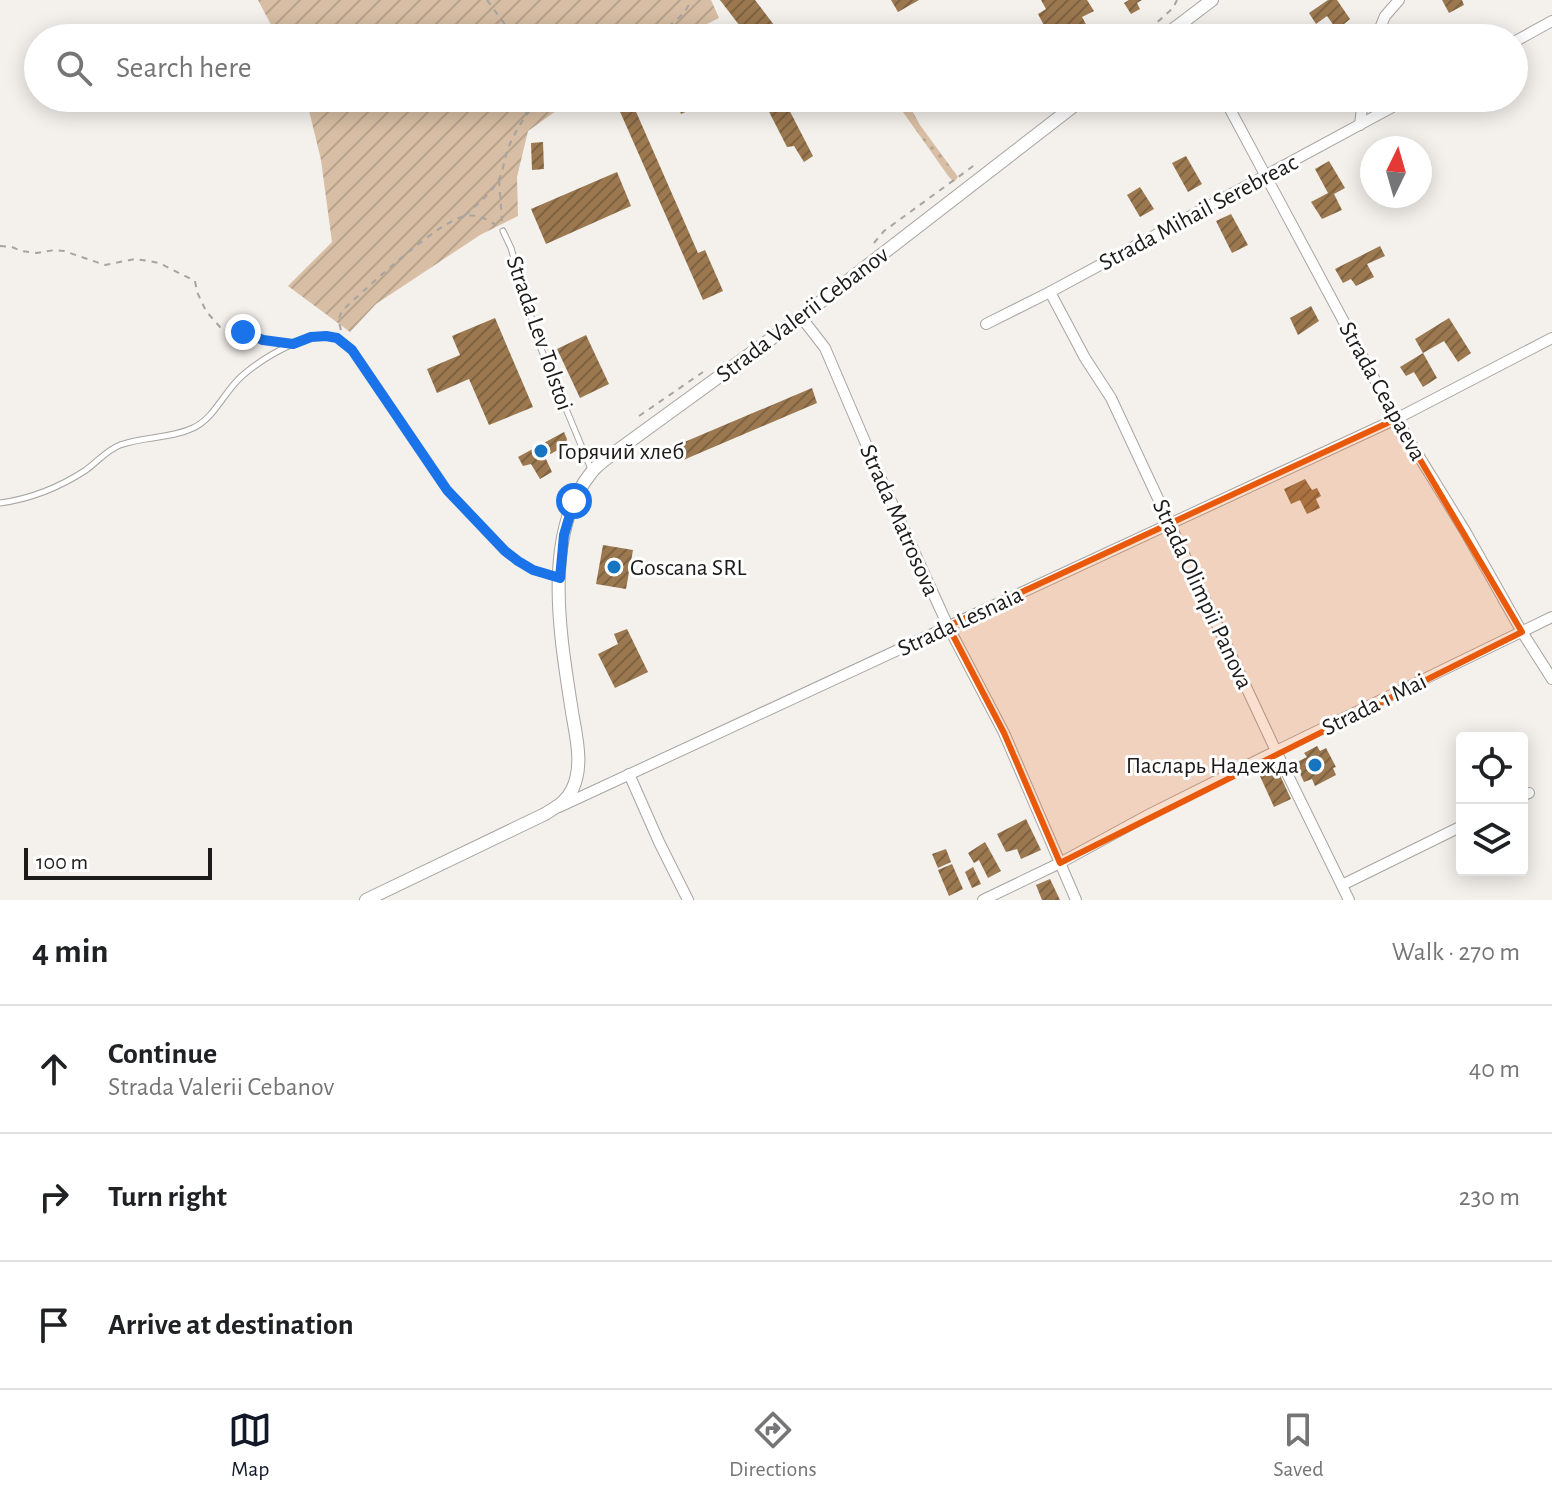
<!DOCTYPE html>
<meta charset="utf-8">
<style>
body{margin:0;font-family:"Alegreya Sans",sans-serif;background:#f6f6f6;color:#202124}
.controls{position:absolute;right:24px;bottom:24px;display:grid;overflow:hidden;border-radius:8px;box-shadow:0 4px 20px #0003}
.controls button{width:72px;height:72px;display:grid;place-items:center;padding:0;border:0;border-bottom:2px solid #e0e0e0;background:#fff;color:#202124;font:40px sans-serif}
.compass{position:absolute;left:1360px;top:136px;width:72px;height:72px;border-radius:50%;background:#fff;box-shadow:0 4px 20px #0003;rotate:5deg}
.scale{position:absolute;left:24px;bottom:20px;width:188px;box-sizing:border-box;padding-left:8px;border:4px solid #1d1b1a;border-top:0;font-size:22px;line-height:28px;white-space:nowrap;color:#1d1b1a;-webkit-text-stroke:6px #fff;paint-order:stroke}
.stop{position:absolute;width:24px;height:24px;margin:-18px;border:6px solid #1a73e8;border-radius:50%;background:#fff}
.stop.end{background:#1a73e8;border-color:#fff;box-shadow:0 2px 8px #0008}
.list{margin:0;padding:0;list-style:none}
h2{display:flex;justify-content:space-between;align-items:center;height:104px;margin:0;padding:0 32px;font-size:34px}
h2 small{font-size:26px;font-weight:400;color:#757577}
.list li{display:grid;grid-template-columns:52px 1fr auto;gap:24px;align-items:center;box-sizing:border-box;height:128px;padding:0 32px;border-top:2px solid #e0e0e0}
.list b{display:block;font-size:30px;white-space:nowrap}
.list p{margin:0;font-size:26px;white-space:nowrap;color:#757577}
.list em{font-size:26px;font-style:normal;color:#757577}
.icon{flex:none;width:44px;height:44px;fill:none;stroke:currentColor;stroke-width:2;stroke-linecap:round;stroke-linejoin:round}
.map{position:relative;flex:none;width:1552px;height:900px;overflow:hidden}
.search{position:absolute;background:#fff;box-shadow:0 4px 20px #0003;left:24px;right:24px;top:24px;height:88px;display:flex;align-items:center;gap:20px;box-sizing:border-box;padding:0 28px;border-radius:44px;color:#757577;font-size:30px}
.sheet{height:488px;background:#fff}
nav{display:flex;justify-content:space-around;align-items:center;box-sizing:border-box;height:112px;border-top:2px solid #e0e0e0;background:#fff;font-size:22px;color:#757577}
nav a{display:grid;justify-items:center;gap:4px}
nav .on{color:#111827}
.map>svg:first-child{display:block}
.grass{fill:url(#grass-dots)}
.garden{fill:url(#garden-furrows)}
.building{fill:url(#building-hatch)}
.lines{fill:none;stroke-linecap:round;stroke-linejoin:round}
.service-casing{stroke:#a8a4a1;stroke-width:7}
.minor-casing{stroke:#a8a4a1;stroke-width:12}
.tertiary-casing{stroke:#a8a4a1;stroke-width:14}
.path{stroke:#a7a4a1;stroke-width:2;stroke-dasharray:6 6;stroke-linecap:butt}
.service{stroke:#fff;stroke-width:5}
.minor{stroke:#fff;stroke-width:10}
.tertiary{stroke:#fff;stroke-width:12}
.route{stroke:#1a73e8;stroke-width:10}
.marked{fill:#e8590c;fill-opacity:0.2;stroke:#e8590c;stroke-width:6;stroke-linejoin:round}
.poi-dot{fill:#1575c1;stroke:#fff;stroke-width:3}
.labels{text-anchor:middle;stroke-width:6;stroke-linejoin:round;paint-order:stroke}
.street-label{font-size:24px;fill:#1d1b1a;stroke:#fff}
.poi-label{font-size:24px;fill:#1d1b1a;stroke:#fff;text-anchor:start}
</style>
<div class="map">
<svg width="1552" height="900" viewBox="0 0 1552 900">
<defs>
<pattern id="grass-dots" width="8" height="8" patternUnits="userSpaceOnUse" patternTransform="scale(2)"><rect width="8" height="8" fill="#d7bea4"/><path d="M2 2h.1M6 6h.1" fill="none" stroke="#b8a38d" stroke-width="1.8" stroke-linecap="round"/></pattern>
<pattern id="garden-furrows" width="10" height="10" patternUnits="userSpaceOnUse" patternTransform="scale(2)"><rect width="10" height="10" fill="#d7bea4"/><path d="M-1 1l2-2M0 10L10 0M9 11l2-2" fill="none" stroke="#b8a38d"/></pattern>
<pattern id="building-hatch" width="6" height="6" patternUnits="userSpaceOnUse" patternTransform="scale(2)"><rect width="6" height="6" fill="#9b784f"/><path d="M-1 1l2-2M0 6l6-6M5 7l2-2" fill="none" stroke="#7e6241"/></pattern>
</defs>
<rect width="100%" height="100%" fill="#f4f0ec"/>
<path class="grass" d="M893,98H905L920,125L958,177L954,182L949,177Z"/>
<g class="garden">
<path d="M258,0H711L719,18L679,38H278Z"/>
<path d="M306,98H574L528,131L517,177L518,216L480,235L376,304L350,332L288,286L332,242L321,160Z"/>
</g>
<g class="building">
<path d="M720,0H755L784,38H749Z"/>
<path d="M891,0H919L898,12Z"/>
<path d="M1041,0H1087L1094,11L1082,17L1087,26L1066,38H1039L1048,33L1038,14L1046,9Z"/>
<path d="M1129,0H1142L1137,3L1140,9L1131,14L1124,3Z"/>
<path d="M1328,0H1337L1350,19L1337,30L1327,16L1316,24L1309,13Z"/>
<path d="M1442,0H1462L1464,5L1449,13Z"/>
<path d="M1250,25L1258,38H1231Z"/>
<path d="M614,98H630L698,253L705,250L723,291L703,300Z"/>
<path d="M675,98H716L681,114Z"/>
<path d="M762,98H783L813,156L804,162L794,146L787,147Z"/>
<path d="M1256,98H1273L1254,112L1249,103Z"/>
<path d="M543,142L544,169L532,170L531,143Z"/>
<path d="M1186,156L1202,184L1188,192L1172,163Z"/>
<path d="M1329,161L1345,188L1334,194L1342,210L1322,219L1311,202L1328,193L1315,169Z"/>
<path d="M617,172L631,206L546,244L531,209Z"/>
<path d="M1140,187L1154,209L1140,217L1127,195Z"/>
<path d="M1231,214L1248,245L1232,253L1216,221Z"/>
<path d="M1380,246L1385,256L1367,264L1374,277L1356,286L1351,279L1343,283L1335,269Z"/>
<path d="M1311,306L1319,321L1298,335L1290,318Z"/>
<path d="M495,318L533,407L489,425L469,379L437,393L427,369L460,355L452,336Z"/>
<path d="M1449,318L1471,353L1458,362L1444,341L1423,353L1415,339Z"/>
<path d="M586,335L609,384L580,398L557,349Z"/>
<path d="M1423,353L1437,378L1423,387L1414,372L1406,376L1400,367Z"/>
<path d="M812,388L817,403L681,461L675,446Z"/>
<path d="M564,432L567,439L565,446L545,457L552,472L540,479L531,464L523,466L518,457Z"/>
<path d="M1305,479L1312,490L1317,488L1321,496L1316,499L1320,508L1307,514L1300,500L1291,504L1284,489Z"/>
<path d="M603,545L633,550L626,589L596,584Z"/>
<path d="M627,629L648,672L615,688L598,654L618,644L614,634Z"/>
<path d="M1317,746L1320,751L1326,748L1336,767L1333,768L1336,775L1315,786L1312,779L1304,782L1295,763L1307,757L1304,753Z"/>
<path d="M1276,767L1291,799L1274,807L1259,774Z"/>
<path d="M1026,819L1041,850L1021,859L1017,849L1006,852L997,834Z"/>
<path d="M985,842L1001,871L988,878L979,860L974,863L968,853Z"/>
<path d="M946,849L951,862L938,868L932,854Z"/>
<path d="M952,864L963,889L949,896L938,870Z"/>
<path d="M973,867L981,884L972,888L965,872Z"/>
<path d="M1050,879L1060,900H1042L1036,885Z"/>
</g>
<g class="lines">
<g class="service-casing">
<g id="service">
<path d="M503,231L511,248L539,344L591,469"/>
<path d="M0,503C30,499 60,487 86,470C97,462 107,450 120,445C144,436 170,439 193,428C215,418 224,391 243,375C263,358 312,327 338,338C343,341 347,346 352,350L447,490L505,551L518,561L533,570L559,578"/>
</g>
</g>
<g class="minor-casing">
<g id="minor">
<path d="M1184,21L1193,38"/>
<path d="M1376,38L1385,16L1399,0"/>
<path d="M1514,42L1552,21"/>
<path d="M1224,98L1396,419L1465,531L1522,632L1552,679"/>
<path d="M1360,125L1363,98"/>
<path d="M1050,292L1085,358L1111,398L1276,751L1349,900"/>
<path d="M801,317L825,348L881,479L948,626L1004,733L1076,900"/>
<path d="M986,324L1050,292L1409,98"/>
<path d="M629,774L659,842L688,900"/>
<path d="M1522,796L1529,793"/>
<path d="M559,807L1396,419L1552,338"/>
<path d="M1342,885L1462,826"/>
<path d="M983,900L1060,863L1150,814L1276,751L1552,617"/>
</g>
</g>
<g class="tertiary-casing">
<g id="tertiary">
<path d="M1162,38L1212,0"/>
<path d="M366,900L545,814C556,807 566,802 572,790C584,766 576,736 572,712C561,640 541,535 591,473C597,465 606,459 614,453L801,317L1084,98"/>
</g>
</g>
<g class="path">
<path d="M487,0L515,38"/>
<path d="M647,38C664,31 685,17 691,0"/>
<path d="M1140,38L1173,8L1177,0"/>
<path d="M526,114L529,98"/>
<path d="M499,180L502,221"/>
<path d="M465,215C478,204 492,193 500,177C504,167 505,156 509,146C517,128 527,112 541,98"/>
<path d="M874,243L884,231L976,164"/>
<path d="M0,246L12,247L21,251L37,253L55,250L64,251L105,265L135,259L149,261L159,263L195,281L197,292L206,311L220,327L225,329L239,331L263,340L276,342"/>
<path d="M341,330C338,320 338,315 346,307C368,287 439,220 466,216C477,214 487,219 496,225"/>
<path d="M639,416L703,372"/>
</g>
<use href="#service" class="service"/>
<use href="#minor" class="minor"/>
<use href="#tertiary" class="tertiary"/>
</g>
<g class="lines">
<path class="route" d="M243,332L263,340L293,344L311,337L326,336L337,338L352,350L447,490L505,551L518,561L533,570L560,578L564,535L574,501"/>
</g>
<path class="marked" d="M1396,419L1522,632L1060,863L1004,733L948,626Z"/>
<g class="poi-dot">
<circle cx="541" cy="451" r="8"/>
<circle cx="614" cy="567" r="8"/>
<circle cx="1315" cy="765" r="8"/>
</g>
<g class="labels">
<g class="street-label">
<text transform="translate(1198 212) rotate(-28)" y="8">Strada Mihail Serebreac</text>
<text transform="translate(802 314) rotate(-37)" y="8">Strada Valerii Cebanov</text>
<text transform="translate(540 333) rotate(71)" y="8">Strada Lev Tolstoi</text>
<text transform="translate(1383 391) rotate(61)" y="8">Strada Ceapaeva</text>
<text transform="translate(900 520) rotate(66)" y="8">Strada Matrosova</text>
<text transform="translate(1203 594) rotate(65)" y="8">Strada Olimpii Panova</text>
<text transform="translate(960 621) rotate(-25)" y="8">Strada Lesnaia</text>
<text transform="translate(1374 704) rotate(-26)" y="8">Strada 1 Mai</text>
</g>
<g class="poi-label">
<text x="557" y="459">Горячий хлеб</text>
<text x="630" y="575">Goscana SRL</text>
<text x="1299" y="773" text-anchor="end">Пасларь Надежда</text>
</g>
</g>
</svg>
<div class="controls">
<button><svg class="icon" aria-label="locate" viewBox="0 0 24 24"><circle cx="12" cy="12" r="6"/><path d="M12 2v4M12 18v4M2 12h4M18 12h4"/></svg></button>
<button><svg class="icon" aria-label="layers" viewBox="0 0 24 24"><path d="M12 4l9 5-9 5-9-5zM3 14l9 5 9-5"/></svg></button>
</div>
<svg class="compass" viewBox="-18 -18 36 36"><path d="M0-13l5 13h-10z" fill="#e53935"/><path d="M0 13l5-13h-10z" fill="#757577"/></svg>
<div class="scale">100 m</div>
<div class="stop" style="left:574px;top:501px"></div>
<div class="stop end" style="left:243px;top:332px"></div>
<div class="search"><svg class="icon" aria-label="search" viewBox="0 0 24 24"><circle cx="10" cy="10" r="6"/><path d="M15 15l6 6"/></svg>Search here</div>
</div>
<section class="sheet">
<h2>4 min<small>Walk · 270 m</small></h2>
<ul class="list">
<li><svg class="icon" aria-label="ahead" viewBox="0 0 24 24"><path d="M12 20V5M6 11l6-6 6 6"/></svg><div><b>Continue</b><p>Strada Valerii Cebanov</p></div><em>40 m</em></li>
<li><svg class="icon" aria-label="right" viewBox="0 0 24 24"><path d="M7 20v-9h11M14 6l5 5-5 5"/></svg><div><b>Turn right</b></div><em>230 m</em></li>
<li><svg class="icon" aria-label="arrive" viewBox="0 0 24 24"><path d="M6 21V4h12l-3 4 3 4H6"/></svg><div><b>Arrive at destination</b></div></li>
</ul>
</section>
<nav>
<a class="on"><svg class="icon" aria-label="map" viewBox="0 0 24 24"><path d="M3 6l6-2 6 2 6-2v14l-6 2-6-2-6 2zM9 4v14M15 6v14"/></svg>Map</a>
<a><svg class="icon" aria-label="directions" viewBox="0 0 24 24"><path d="M12 3l9 9-9 9-9-9zM9 14v-3h6M13 9l2 2-2 2"/></svg>Directions</a>
<a><svg class="icon" aria-label="saved" viewBox="0 0 24 24"><path d="M7 4h10v16l-5-4-5 4z"/></svg>Saved</a>
</nav>
